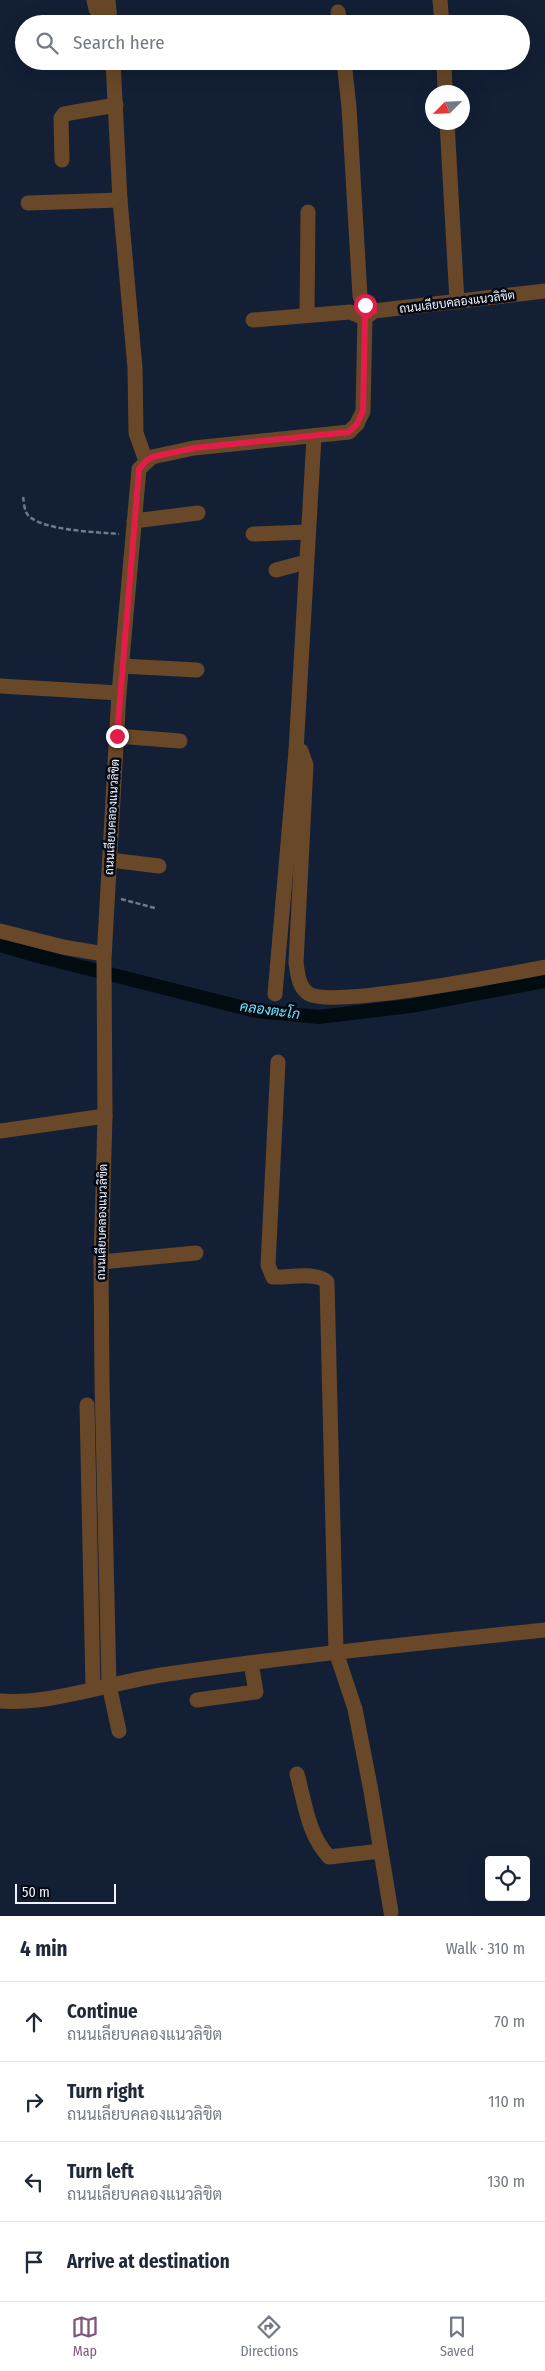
<!DOCTYPE html>
<meta charset="utf-8">
<style>
body{margin:0;font-family:"Fira Sans Condensed",Sarabun,sans-serif;background:#f2f2f3;color:#1f2937}
.controls{position:absolute;right:15px;bottom:15px;display:grid;overflow:hidden;border-radius:5px;box-shadow:0 5px 20px #0002}
.controls button{width:45px;height:45px;display:grid;place-items:center;padding:0;border:0;border-bottom:1px solid #e0e1e3;background:#fff;color:#1f2937;font:25px sans-serif}
.compass{position:absolute;left:425px;top:85px;width:45px;height:45px;border-radius:50%;background:#fff;box-shadow:0 5px 20px #0002;rotate:246deg}
.scale{position:absolute;left:15px;bottom:12px;width:101px;box-sizing:border-box;padding-left:5px;border:2px solid #eff4fe;border-top:0;font-size:14px;line-height:18px;white-space:nowrap;color:#eff4fe;-webkit-text-stroke:4px #050913;paint-order:stroke}
.stop{position:absolute;width:15px;height:15px;margin:-11px;border:4px solid #e11d48;border-radius:50%;background:#fff}
.stop.end{background:#e11d48;border-color:#fff;box-shadow:0 1px 5px #0008}
.list{margin:0;padding:0;list-style:none}
h2{display:flex;justify-content:space-between;align-items:center;height:65px;margin:0;padding:0 20px;font-size:21px}
h2 small{font-size:16px;font-weight:400;color:#747a83}
.list li{display:grid;grid-template-columns:32px 1fr auto;gap:15px;align-items:center;box-sizing:border-box;height:80px;padding:0 20px;border-top:1px solid #e0e1e3}
.list b{display:block;font-size:19px;white-space:nowrap}
.list p{margin:0;font-size:16px;white-space:nowrap;color:#747a83}
.list em{font-size:16px;font-style:normal;color:#747a83}
.icon{flex:none;width:28px;height:28px;fill:none;stroke:currentColor;stroke-width:2;stroke-linecap:round;stroke-linejoin:round}
.map{position:relative;flex:none;width:545px;height:1916px;overflow:hidden}
.search{position:absolute;background:#fff;box-shadow:0 5px 20px #0002;left:15px;right:15px;top:15px;height:55px;display:flex;align-items:center;gap:12px;box-sizing:border-box;padding:0 18px;border-radius:28px;color:#747a83;font-size:19px}
.sheet{height:385px;background:#fff}
nav{display:flex;justify-content:space-around;align-items:center;box-sizing:border-box;height:70px;border-top:1px solid #e0e1e3;background:#fff;font-size:14px;color:#747a83}
nav a{display:grid;justify-items:center;gap:2px}
nav .on{color:#815779}
.map>svg:first-child{display:block}
.lines{fill:none;stroke-linecap:round;stroke-linejoin:round}
.canal{stroke:#000c10;stroke-width:14}
.path{stroke:#70798a;stroke-width:2.5;stroke-dasharray:5 2.5;stroke-linecap:butt}
.minor{stroke:#684828;stroke-width:15}
.route{stroke:#e11d48;stroke-width:6}
.labels{text-anchor:middle;stroke-width:5;stroke-linejoin:round;paint-order:stroke}
.street-label{font-size:12px;fill:#eff4fe;stroke:#050913}
.water-label{font-size:14px;font-style:italic;fill:#6de6fd;stroke:#050913}
</style>
<div class="map">
<svg width="545" height="1916" viewBox="0 0 545 1916">
<rect width="100%" height="100%" fill="#131f35"/>
<g class="lines">
<path class="canal" d="M0,945L38,956L256,1011L319,1017L410,1006L545,981"/>
<g class="path">
<path d="M23,497C24,501 24,508 26,512C35,531 100,532 119,534"/>
<path d="M121,899L155,908"/>
</g>
<g class="minor">
<path d="M94,0L96,9L109,12"/>
<path d="M108,0L110,24"/>
<path d="M440,0L442,24"/>
<path d="M338,12L340,24"/>
<path d="M113,61L120,200L135,368L136,433L146,461"/>
<path d="M344,61L349,107L360,296L365,305L374,311"/>
<path d="M444,61L445,92"/>
<path d="M447,122L457,302"/>
<path d="M62,160L61,118L64,114L116,105"/>
<path d="M28,203L120,200"/>
<path d="M307,315L308,212"/>
<path d="M253,320L350,312L365,318"/>
<path d="M134,521L198,513"/>
<path d="M253,534L308,532"/>
<path d="M276,570L306,562"/>
<path d="M121,666L197,670"/>
<path d="M0,686L119,693"/>
<path d="M117,736L180,741"/>
<path d="M296,751H301L306,765L296,963C298,974 298,987 309,994C334,1008 509,974 545,967"/>
<path d="M110,860L159,866"/>
<path d="M0,931L63,947L104,954"/>
<path d="M275,994L296,751L314,437"/>
<path d="M278,1062L268,1265L273,1277C288,1278 316,1271 327,1282L336,1652L355,1709L371,1791L391,1912"/>
<path d="M0,1131L105,1116"/>
<path d="M101,1262L196,1253"/>
<path d="M87,1405L93,1688"/>
<path d="M197,1700L256,1692L251,1663"/>
<path d="M0,1701C53,1705 115,1681 168,1674C293,1656 419,1643 545,1630"/>
<path d="M119,1731L109,1685L102,1382L101,1262L105,1116L104,958L119,693L139,469L152,457L194,448L349,432L357,424L363,411L365,318L374,311L545,291"/>
<path d="M297,1774C305,1803 308,1835 329,1857L381,1851"/>
</g>
</g>
<g class="lines">
<path class="route" d="M117,736L139,469L146,461L152,457L194,448L349,432L357,424L363,411L365,318L374,311L365,305"/>
</g>
<g class="labels">
<g class="street-label">
<text transform="translate(457 302) rotate(-7)" y="4">ถนนเลียบคลองแนวลิขิต</text>
<text transform="translate(112 817) rotate(-87)" y="4">ถนนเลียบคลองแนวลิขิต</text>
<text transform="translate(102 1222) rotate(-89)" y="4">ถนนเลียบคลองแนวลิขิต</text>
</g>
<g class="water-label">
<text transform="translate(270 1010) rotate(8)" y="5">คลองตะโก</text>
</g>
</g>
</svg>
<div class="controls">
<button><svg class="icon" aria-label="locate" viewBox="0 0 24 24"><circle cx="12" cy="12" r="6"/><path d="M12 2v4M12 18v4M2 12h4M18 12h4"/></svg></button>
</div>
<svg class="compass" viewBox="-18 -18 36 36"><path d="M0-13l5 13h-10z" fill="#e53935"/><path d="M0 13l5-13h-10z" fill="#747a83"/></svg>
<div class="scale">50 m</div>
<div class="stop" style="left:365px;top:305px"></div>
<div class="stop end" style="left:117px;top:736px"></div>
<div class="search"><svg class="icon" aria-label="search" viewBox="0 0 24 24"><circle cx="10" cy="10" r="6"/><path d="M15 15l6 6"/></svg>Search here</div>
</div>
<section class="sheet">
<h2>4 min<small>Walk · 310 m</small></h2>
<ul class="list">
<li><svg class="icon" aria-label="ahead" viewBox="0 0 24 24"><path d="M12 20V5M6 11l6-6 6 6"/></svg><div><b>Continue</b><p>ถนนเลียบคลองแนวลิขิต</p></div><em>70 m</em></li>
<li><svg class="icon" aria-label="right" viewBox="0 0 24 24"><path d="M7 20v-9h11M14 6l5 5-5 5"/></svg><div><b>Turn right</b><p>ถนนเลียบคลองแนวลิขิต</p></div><em>110 m</em></li>
<li><svg class="icon" aria-label="left" viewBox="0 0 24 24"><path d="M17 20v-9H6M10 6l-5 5 5 5"/></svg><div><b>Turn left</b><p>ถนนเลียบคลองแนวลิขิต</p></div><em>130 m</em></li>
<li><svg class="icon" aria-label="arrive" viewBox="0 0 24 24"><path d="M6 21V4h12l-3 4 3 4H6"/></svg><div><b>Arrive at destination</b></div></li>
</ul>
</section>
<nav>
<a class="on"><svg class="icon" aria-label="map" viewBox="0 0 24 24"><path d="M3 6l6-2 6 2 6-2v14l-6 2-6-2-6 2zM9 4v14M15 6v14"/></svg>Map</a>
<a><svg class="icon" aria-label="directions" viewBox="0 0 24 24"><path d="M12 3l9 9-9 9-9-9zM9 14v-3h6M13 9l2 2-2 2"/></svg>Directions</a>
<a><svg class="icon" aria-label="saved" viewBox="0 0 24 24"><path d="M7 4h10v16l-5-4-5 4z"/></svg>Saved</a>
</nav>
